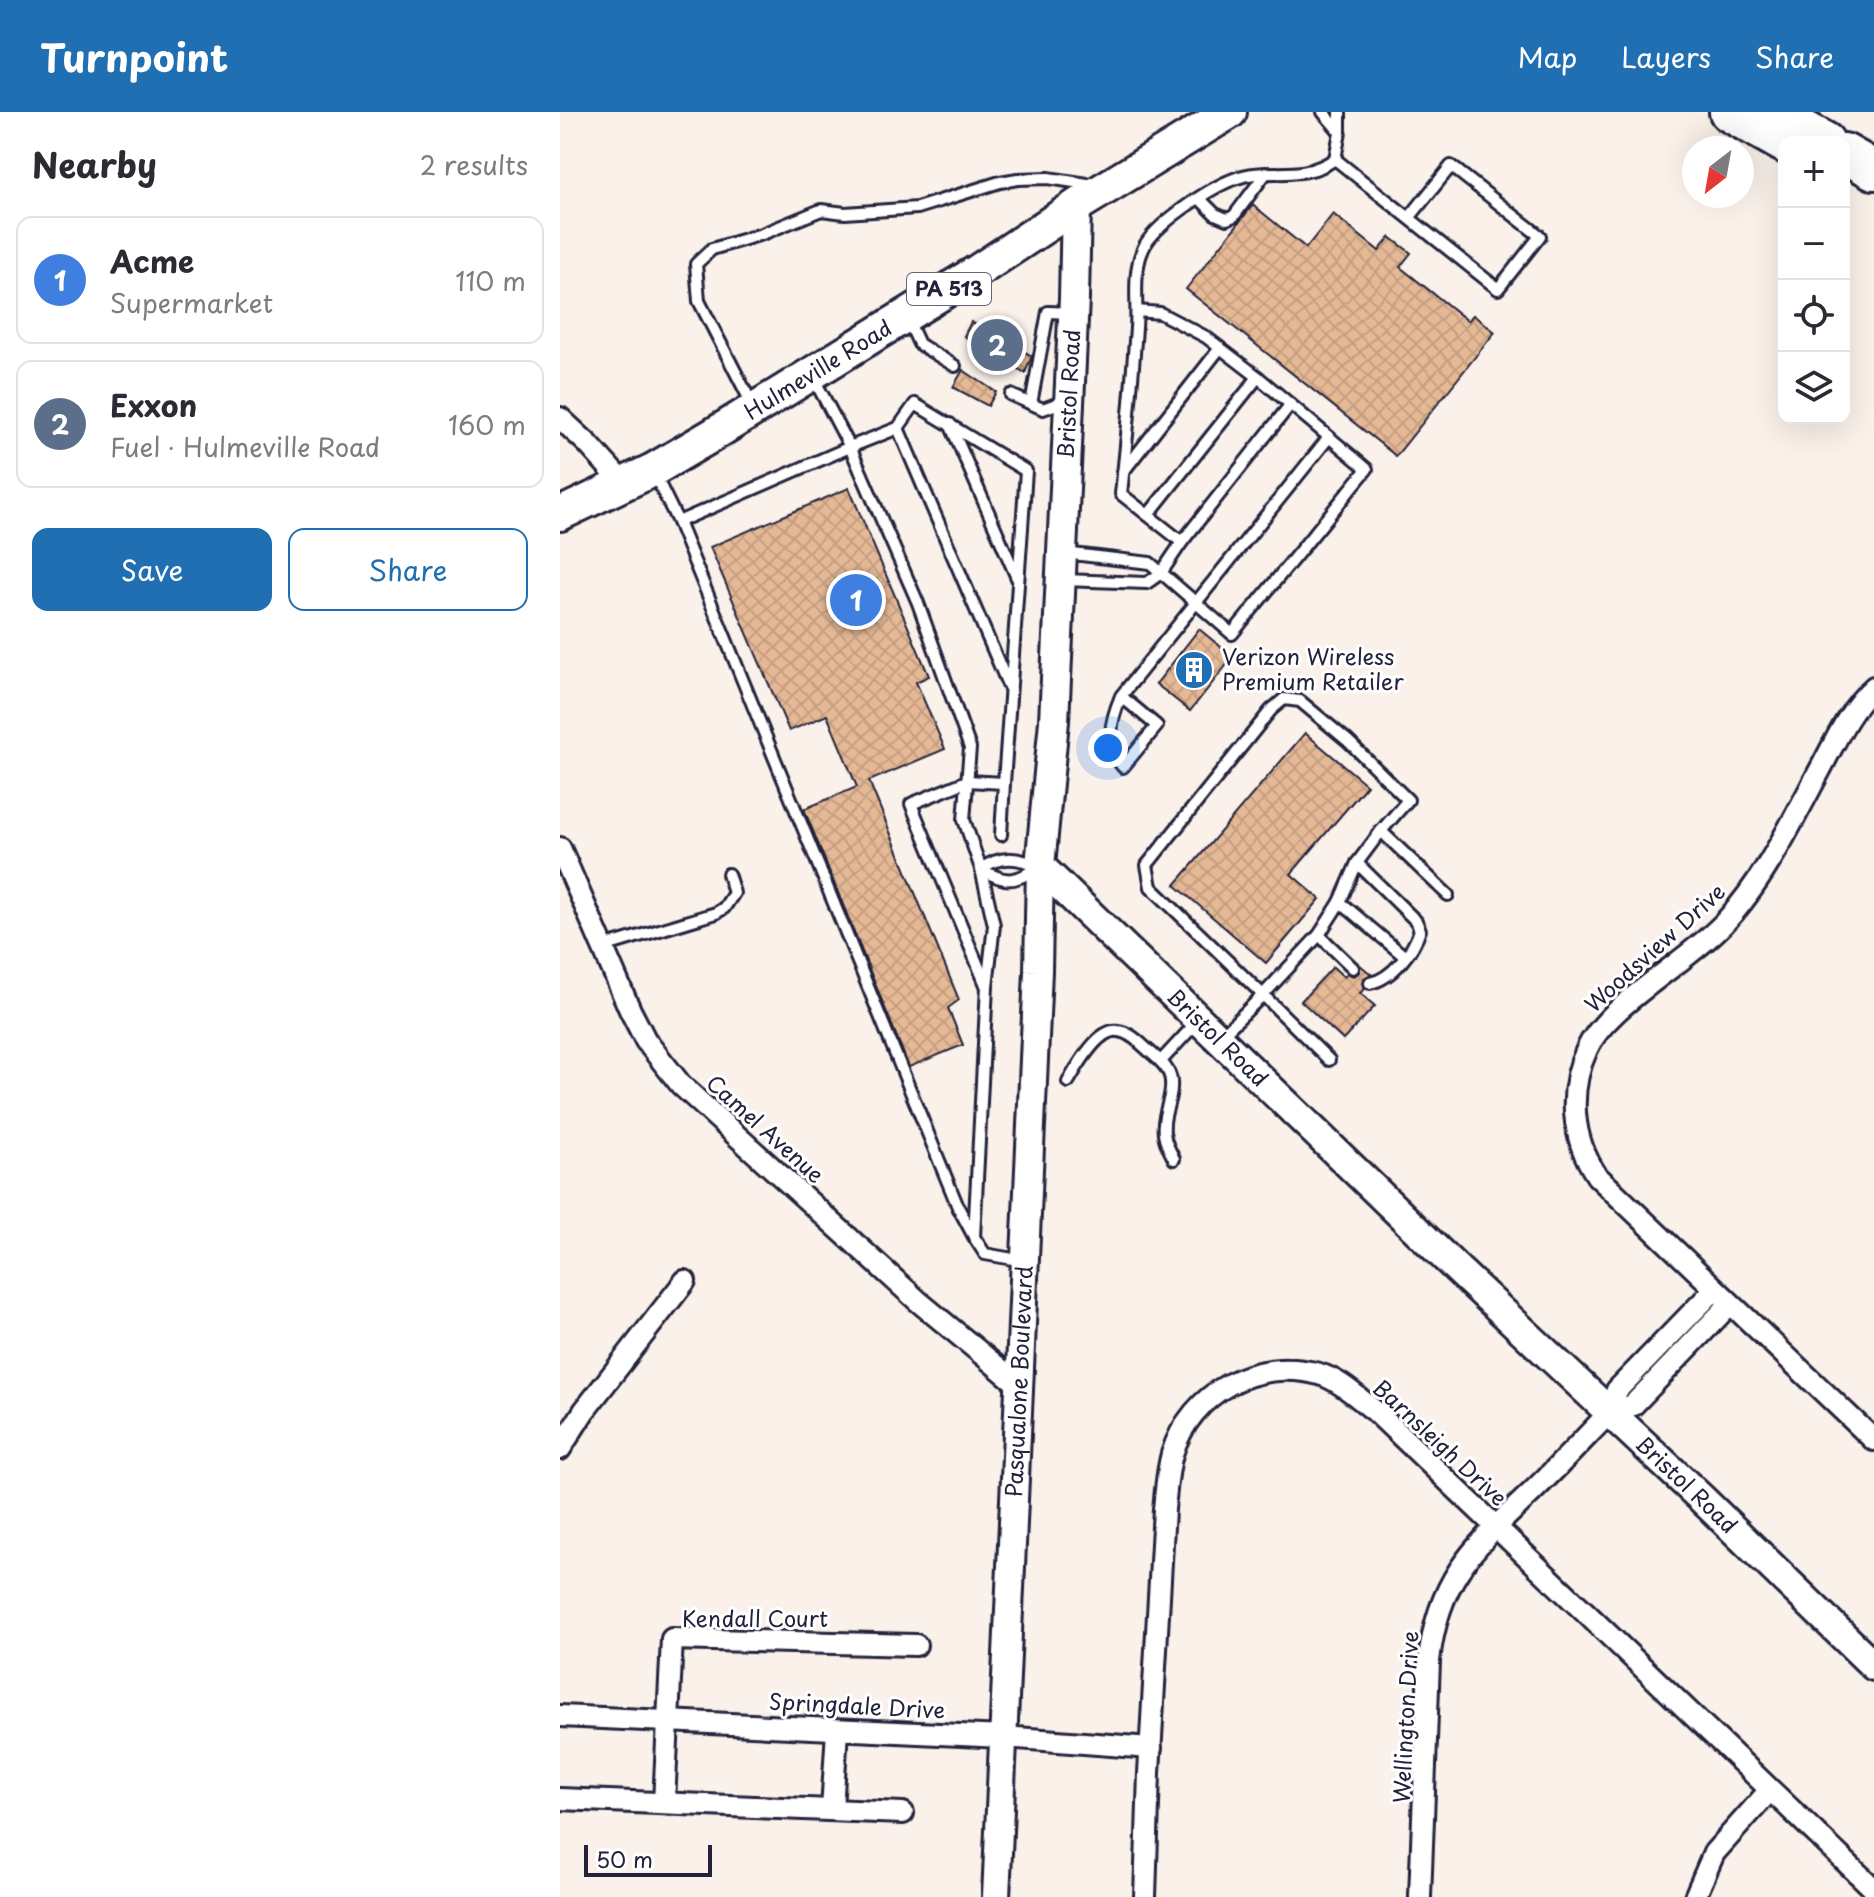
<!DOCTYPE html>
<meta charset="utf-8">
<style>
body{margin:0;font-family:"Playpen Sans",sans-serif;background:#f7f7f7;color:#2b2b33}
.controls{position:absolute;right:24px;top:24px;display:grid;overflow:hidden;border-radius:16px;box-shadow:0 8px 32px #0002}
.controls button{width:72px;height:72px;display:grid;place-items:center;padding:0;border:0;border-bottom:2px solid #e1e1e2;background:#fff;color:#2b2b33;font:40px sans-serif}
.compass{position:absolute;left:1122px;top:24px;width:72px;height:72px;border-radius:50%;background:#fff;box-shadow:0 8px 32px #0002;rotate:211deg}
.scale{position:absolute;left:24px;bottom:20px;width:128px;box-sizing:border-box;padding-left:8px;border:4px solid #22223b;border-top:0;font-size:22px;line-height:28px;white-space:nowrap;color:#22223b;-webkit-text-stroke:6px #fff;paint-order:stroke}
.you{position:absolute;left:548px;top:636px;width:28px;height:28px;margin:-20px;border:6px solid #fff;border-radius:50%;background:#1a73e8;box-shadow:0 0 0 12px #1a73e833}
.badge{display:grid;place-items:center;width:52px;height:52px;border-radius:50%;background:#1f6fb2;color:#fff;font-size:26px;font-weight:700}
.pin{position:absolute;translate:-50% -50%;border:4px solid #fff;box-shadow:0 2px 8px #0006}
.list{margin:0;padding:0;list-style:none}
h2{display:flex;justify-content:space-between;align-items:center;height:104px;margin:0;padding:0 32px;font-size:34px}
h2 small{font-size:26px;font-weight:400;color:#7c7c81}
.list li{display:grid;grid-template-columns:52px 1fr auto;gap:24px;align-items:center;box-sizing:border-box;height:128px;margin:0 16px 16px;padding:0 16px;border:2px solid #e1e1e2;border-radius:16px}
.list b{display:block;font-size:30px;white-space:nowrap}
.list p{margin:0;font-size:26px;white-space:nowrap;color:#7c7c81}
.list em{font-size:26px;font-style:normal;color:#7c7c81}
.actions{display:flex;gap:16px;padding:24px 32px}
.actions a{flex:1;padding:18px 0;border:2px solid #1f6fb2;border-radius:16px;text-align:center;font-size:28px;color:#1f6fb2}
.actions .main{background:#1f6fb2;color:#fff}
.icon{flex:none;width:44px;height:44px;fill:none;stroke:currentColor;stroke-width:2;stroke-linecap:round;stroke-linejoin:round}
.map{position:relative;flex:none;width:1314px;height:1785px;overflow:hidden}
header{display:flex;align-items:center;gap:48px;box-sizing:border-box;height:112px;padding:0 40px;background:#1f6fb2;color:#fff}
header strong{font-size:38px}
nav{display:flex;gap:44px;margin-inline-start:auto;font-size:28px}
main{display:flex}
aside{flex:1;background:#fff}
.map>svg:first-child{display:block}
.building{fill:url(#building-cross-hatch);stroke:#22223b;stroke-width:2}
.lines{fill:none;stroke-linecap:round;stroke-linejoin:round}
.service-casing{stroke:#22223b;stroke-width:16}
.minor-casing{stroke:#22223b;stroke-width:26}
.tertiary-casing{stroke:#22223b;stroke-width:32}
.secondary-casing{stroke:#22223b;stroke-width:34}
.primary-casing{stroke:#22223b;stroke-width:38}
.motorway-casing{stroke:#22223b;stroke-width:44}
.service{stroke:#fff;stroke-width:10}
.minor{stroke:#fff;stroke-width:20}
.tertiary{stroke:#fff;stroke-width:26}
.secondary{stroke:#fff;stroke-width:28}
.primary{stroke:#fff;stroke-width:32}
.motorway{stroke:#fff;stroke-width:38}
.labels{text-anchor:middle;stroke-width:6;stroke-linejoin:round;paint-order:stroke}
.shield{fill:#fff;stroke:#646476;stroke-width:2}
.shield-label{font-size:20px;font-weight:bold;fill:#22223b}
.street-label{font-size:22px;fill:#22223b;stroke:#fff}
.poi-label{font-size:22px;fill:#22223b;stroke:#fff;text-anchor:start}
</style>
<header>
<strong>Turnpoint</strong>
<nav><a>Map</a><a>Layers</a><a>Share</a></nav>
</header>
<main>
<aside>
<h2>Nearby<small>2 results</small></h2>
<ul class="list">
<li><span class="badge" style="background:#3f7fe0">1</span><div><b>Acme</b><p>Supermarket</p></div><em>110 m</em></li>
<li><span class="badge" style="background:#5c6f8a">2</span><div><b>Exxon</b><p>Fuel · Hulmeville Road</p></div><em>160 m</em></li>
</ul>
<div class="actions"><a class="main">Save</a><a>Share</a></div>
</aside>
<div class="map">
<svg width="1314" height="1785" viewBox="0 0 1314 1785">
<defs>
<pattern id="building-cross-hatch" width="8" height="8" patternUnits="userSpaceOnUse" patternTransform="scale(2)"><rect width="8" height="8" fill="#e6b996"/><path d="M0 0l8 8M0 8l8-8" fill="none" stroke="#c59f82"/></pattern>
</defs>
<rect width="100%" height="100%" fill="#faf1ea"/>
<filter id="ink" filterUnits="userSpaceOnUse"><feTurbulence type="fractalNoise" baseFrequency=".0125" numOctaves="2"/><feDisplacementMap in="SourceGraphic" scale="16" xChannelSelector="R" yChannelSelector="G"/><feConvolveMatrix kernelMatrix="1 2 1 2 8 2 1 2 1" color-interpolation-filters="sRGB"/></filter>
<g filter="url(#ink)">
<g class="building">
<path d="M693,93L746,136L773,102L819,139L830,125L851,141L840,155L908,209L913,203L935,220L836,344L626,177Z"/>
<path d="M411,210L472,244L465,261L404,224Z"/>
<path d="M403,258L436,280L428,294L393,275Z"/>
<path d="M289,376L369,564L356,570L385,637L309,669L399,888L388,896L403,933L349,955L244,697L297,675L267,603L229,619L150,435Z"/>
<path d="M639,517L673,545L630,599L596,572Z"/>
<path d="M745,621L807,673L731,762L760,787L706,851L615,773Z"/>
<path d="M799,852L811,862L804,866L805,877L800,881L815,894L783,928L741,889L773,855L784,865L787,861L794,864L800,859Z"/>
</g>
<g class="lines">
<g class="service-casing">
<g id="service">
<path d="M780,20V0"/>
<path d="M775,47L938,177L980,124L891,54L849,106"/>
<path d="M640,87L655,102L667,107L674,104L706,61"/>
<path d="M347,206L359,232L395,254"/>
<path d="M253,265L290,335L118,410L398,1095L413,1123"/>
<path d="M451,283L483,297L507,288"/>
<path d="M471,292L488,200L513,201"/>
<path d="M193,294L139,189L136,152L152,137L202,122L261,98L285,101L357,96L440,70L458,67L488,66L534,73"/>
<path d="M390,312L457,466"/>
<path d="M338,316L449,575"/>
<path d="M563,360L660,236"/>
<path d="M94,361L118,410"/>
<path d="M588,403L698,265"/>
<path d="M622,430L730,293"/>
<path d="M504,441L590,451L672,522L807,357L698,265L646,225L600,201L577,199"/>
<path d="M503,468L587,471L601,461L622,430L561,382C567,327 572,271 576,216C578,190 572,162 583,137C593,113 650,76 674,67C710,53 738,72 775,47L780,20L763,0"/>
<path d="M561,584L597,614L563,655C544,634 551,608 561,584L769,325"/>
<path d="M444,671L466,359L355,292L338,316L290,335L358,491L410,636L404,708L421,757L434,813L427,874L414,1125L425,1142L464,1149"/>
<path d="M821,719L797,751L780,790L844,844"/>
<path d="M797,751L856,809L860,818C854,838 832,867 810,871"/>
<path d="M421,757C444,771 455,771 477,756"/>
<path d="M421,757C440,743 457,745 478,754"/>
<path d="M780,790L759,823L703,883L591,775L587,753L711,598L724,587L740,589L788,629L848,688L821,719L888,783"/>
<path d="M759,823L793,856"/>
<path d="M43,835L156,801L164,796L174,781L168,762"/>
<path d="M426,873L351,692L407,669L444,671L441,723"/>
<path d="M660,925L703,883L769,948"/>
<path d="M601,949L638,909"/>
<path d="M508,970C517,955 538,916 558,919C570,920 581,932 589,939C598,947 610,956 611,969C613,983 605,997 604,1011C602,1025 608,1035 614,1047"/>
</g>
</g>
<g class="minor-casing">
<g id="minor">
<path d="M0,306L28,332L64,372"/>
<path d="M1314,575C1290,596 1276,628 1261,656C1234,706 1204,769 1165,810C1128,850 1048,892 1027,937C1008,978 1011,1026 1037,1064L1314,1328"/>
<path d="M0,736L70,898L86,929L121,973L358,1189L458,1272"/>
<path d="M1049,1301L1073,1293L1170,1192"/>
<path d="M0,1337L24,1299L125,1169"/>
<path d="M0,1604L443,1625L591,1636"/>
<path d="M0,1687L343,1701"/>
<path d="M104,1691L112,1527L356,1533"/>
<path d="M272,1698L277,1618"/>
<path d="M585,1785L589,1661L604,1397C606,1379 607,1360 612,1342C631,1280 696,1245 759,1262C780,1268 798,1286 815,1299L1314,1777"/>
<path d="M860,1785L869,1549C878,1466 913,1436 971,1381C998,1355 1023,1328 1049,1301L1057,1278L1155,1177"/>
<path d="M1135,1785L1154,1741L1210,1678"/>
</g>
</g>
<g class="tertiary-casing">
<g id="tertiary">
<path id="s1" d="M436,1785L478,859L480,754"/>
</g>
</g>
<g class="secondary-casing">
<g id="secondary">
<path id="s2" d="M516,94L514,186L494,609L480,754L898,1158L1142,1387L1314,1554"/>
</g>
</g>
<g class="primary-casing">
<g id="primary">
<path id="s3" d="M0,402L93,358L151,324L413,162L516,94L670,0"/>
</g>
</g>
<g class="motorway-casing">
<g id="motorway">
<path d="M1169,0L1224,31"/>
<path d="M1212,0L1265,30"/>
<path d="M1284,41L1314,58"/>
</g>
</g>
<use href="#service" class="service"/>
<use href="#minor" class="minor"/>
<use href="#tertiary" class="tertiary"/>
<use href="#secondary" class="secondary"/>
<use href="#primary" class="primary"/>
<use href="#motorway" class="motorway"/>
</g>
</g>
<defs>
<g id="building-disc" transform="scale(2)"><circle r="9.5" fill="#1f6fb2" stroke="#fff"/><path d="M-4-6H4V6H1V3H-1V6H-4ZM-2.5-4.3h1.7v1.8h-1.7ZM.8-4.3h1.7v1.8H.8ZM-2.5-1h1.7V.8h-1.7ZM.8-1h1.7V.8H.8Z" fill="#fff"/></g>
</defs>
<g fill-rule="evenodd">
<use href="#building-disc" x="634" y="558"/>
</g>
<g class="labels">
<rect class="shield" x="347" y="161" width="84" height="32" rx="6"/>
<g class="shield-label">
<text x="389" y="184">PA 513</text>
</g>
<g class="street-label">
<text dy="8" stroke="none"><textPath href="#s3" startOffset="296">Hulmeville Road</textPath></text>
<text transform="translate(509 282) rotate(-87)" y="8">Bristol Road</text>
<text transform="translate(1095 836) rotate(-42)" y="8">Woodsview Drive</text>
<text dy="8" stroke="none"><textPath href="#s2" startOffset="908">Bristol Road</textPath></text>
<text transform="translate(205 1017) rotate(42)" y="8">Camel Avenue</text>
<text dy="8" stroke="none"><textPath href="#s1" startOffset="516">Pasqualone Boulevard</textPath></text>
<text transform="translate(880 1331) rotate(43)" y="8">Barnsleigh Drive</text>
<text dy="8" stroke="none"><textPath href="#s2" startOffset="1556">Bristol Road</textPath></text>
<text x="195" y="1515">Kendall Court</text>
<text transform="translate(297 1594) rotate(3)" y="8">Springdale Drive</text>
<text transform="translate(846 1605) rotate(-87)" y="8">Wellington Drive</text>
</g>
<g class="poi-label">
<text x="662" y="553">Verizon Wireless<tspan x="662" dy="25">Premium Retailer</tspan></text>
</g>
</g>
</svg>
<div class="controls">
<button>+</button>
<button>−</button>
<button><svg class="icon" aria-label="locate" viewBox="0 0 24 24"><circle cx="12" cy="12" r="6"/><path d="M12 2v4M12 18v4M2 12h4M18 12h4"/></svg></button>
<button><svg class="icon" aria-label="layers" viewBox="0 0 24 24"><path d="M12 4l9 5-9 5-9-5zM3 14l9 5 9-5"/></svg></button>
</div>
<svg class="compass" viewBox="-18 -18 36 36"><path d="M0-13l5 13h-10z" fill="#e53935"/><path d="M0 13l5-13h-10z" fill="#7c7c81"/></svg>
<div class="scale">50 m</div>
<div class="you"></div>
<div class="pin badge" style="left:296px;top:488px;background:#3f7fe0">1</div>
<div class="pin badge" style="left:437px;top:233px;background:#5c6f8a">2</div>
</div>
</main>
